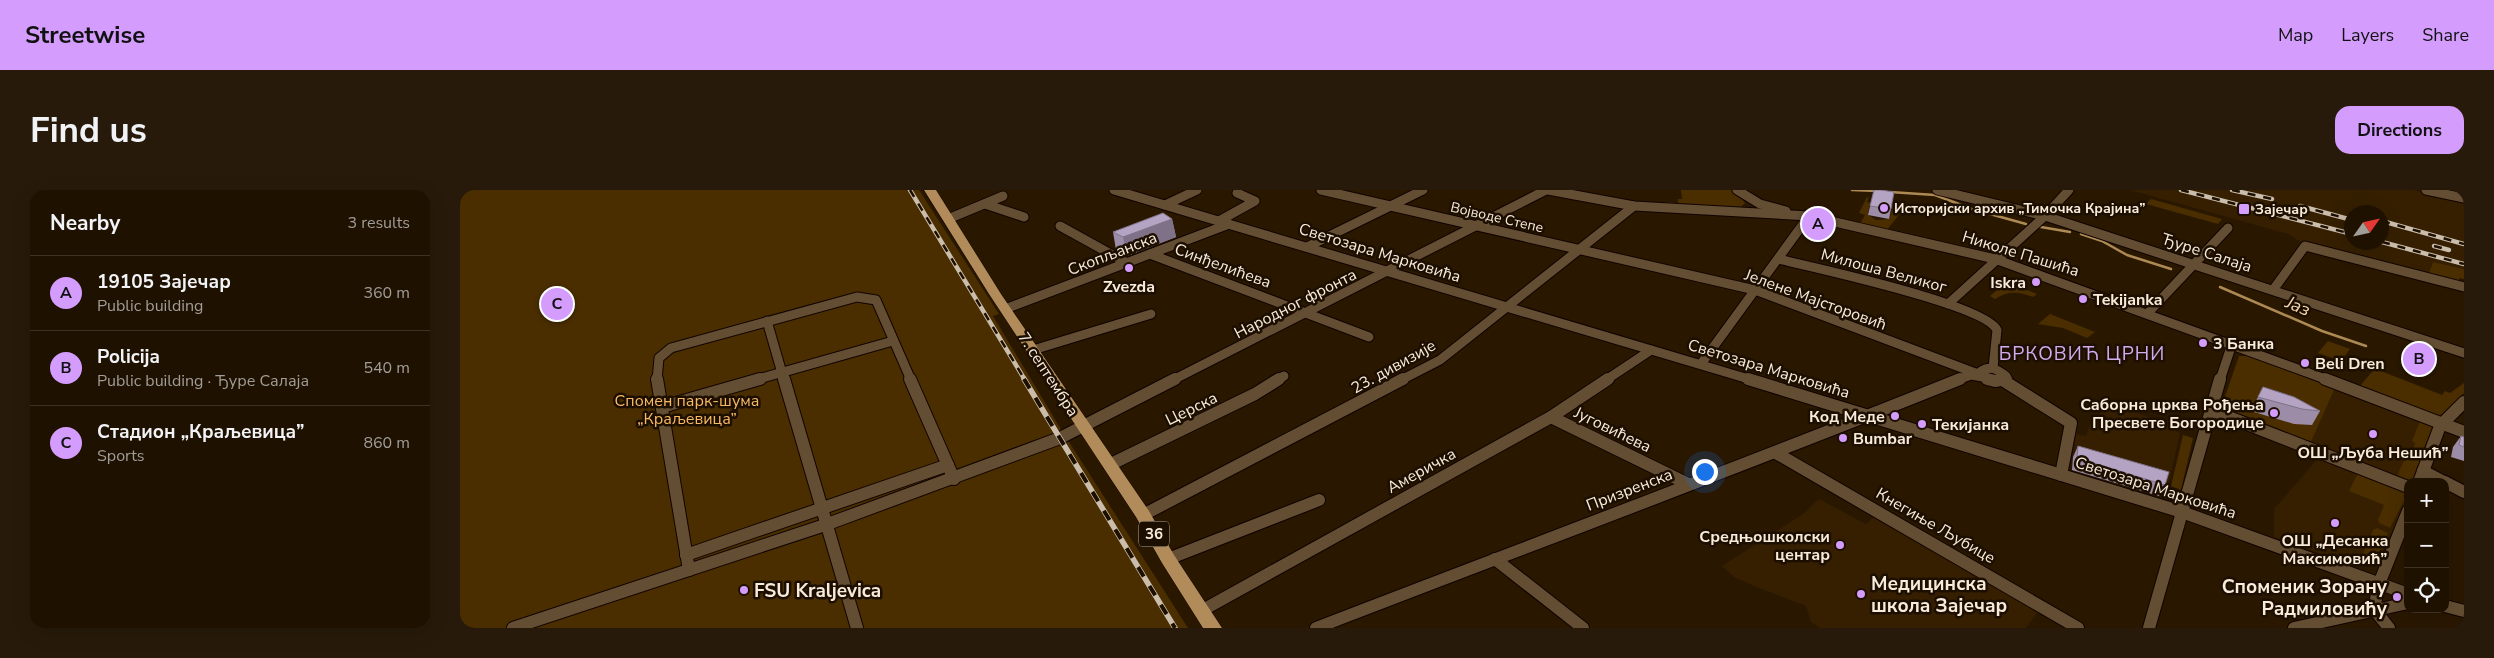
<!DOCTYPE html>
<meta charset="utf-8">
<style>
body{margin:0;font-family:"Nunito Sans",sans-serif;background:#271a0a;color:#f1f3f6}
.controls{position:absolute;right:15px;bottom:15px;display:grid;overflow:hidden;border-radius:10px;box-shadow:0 5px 20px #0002}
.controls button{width:45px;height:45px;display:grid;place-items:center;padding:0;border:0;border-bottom:1px solid #3c3122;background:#1f1100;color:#f1f3f6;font:25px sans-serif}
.compass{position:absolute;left:1884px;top:15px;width:45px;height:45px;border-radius:50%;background:#1f1100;box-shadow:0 5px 20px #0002;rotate:56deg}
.you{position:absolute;left:1244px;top:281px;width:18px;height:18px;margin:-12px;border:4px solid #fff;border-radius:50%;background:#1a73e8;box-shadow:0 0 0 8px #1a73e833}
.badge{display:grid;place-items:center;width:32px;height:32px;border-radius:50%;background:#d49cfc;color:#111;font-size:16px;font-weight:700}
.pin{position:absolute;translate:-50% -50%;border:2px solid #fff;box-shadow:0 1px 5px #0006}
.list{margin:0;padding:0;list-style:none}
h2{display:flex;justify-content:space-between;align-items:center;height:65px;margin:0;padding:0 20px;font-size:21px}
h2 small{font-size:16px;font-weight:400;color:#a19d99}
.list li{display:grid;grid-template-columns:32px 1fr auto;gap:15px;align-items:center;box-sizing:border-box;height:75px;padding:0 20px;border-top:1px solid #3c3122}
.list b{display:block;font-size:19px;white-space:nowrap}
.list p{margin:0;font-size:16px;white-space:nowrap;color:#a19d99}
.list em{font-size:16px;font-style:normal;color:#a19d99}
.icon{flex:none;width:28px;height:28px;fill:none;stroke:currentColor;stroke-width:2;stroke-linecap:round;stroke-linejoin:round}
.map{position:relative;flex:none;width:2004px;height:438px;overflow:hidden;border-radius:15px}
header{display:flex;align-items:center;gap:30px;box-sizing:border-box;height:70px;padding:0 25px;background:#d49cfc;color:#111}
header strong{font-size:24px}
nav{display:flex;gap:28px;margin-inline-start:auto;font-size:18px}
.intro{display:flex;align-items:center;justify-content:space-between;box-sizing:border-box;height:120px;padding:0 30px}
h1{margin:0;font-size:35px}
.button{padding:12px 22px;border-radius:15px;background:#d49cfc;color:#111;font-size:18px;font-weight:700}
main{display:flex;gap:30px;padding:0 30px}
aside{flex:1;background:#1f1100;border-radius:15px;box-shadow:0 5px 20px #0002}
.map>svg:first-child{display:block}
.built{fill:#351f00;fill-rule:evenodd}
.green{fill:#4a2e00}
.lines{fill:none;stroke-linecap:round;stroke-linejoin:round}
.stream{stroke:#ad8a54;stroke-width:2.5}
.minor-far1-casing{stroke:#110300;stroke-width:11}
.minor-casing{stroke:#110300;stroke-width:14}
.major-casing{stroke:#110300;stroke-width:1}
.minor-far1{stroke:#634e33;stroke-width:9}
.minor{stroke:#634e33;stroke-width:12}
.major{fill:#b18b59;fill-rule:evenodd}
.rail-far1-casing{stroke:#cbbdac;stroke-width:4.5}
.rail-casing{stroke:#cbbdac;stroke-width:5.5}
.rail-far1{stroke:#1d0f00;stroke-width:2.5;stroke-dasharray:8;stroke-linecap:butt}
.rail{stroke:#1d0f00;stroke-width:4;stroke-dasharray:11;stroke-linecap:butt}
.wall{fill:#9c8ca8}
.shaded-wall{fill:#7f7288}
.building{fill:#b5a3c3;stroke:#7f7288}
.poi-dot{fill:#d49cfc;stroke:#1d0f00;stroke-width:2}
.labels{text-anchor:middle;stroke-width:5;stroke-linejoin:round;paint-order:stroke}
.far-poi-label{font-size:14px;font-weight:bold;fill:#f8ebdc;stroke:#1d0f00;text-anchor:start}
.far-street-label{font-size:14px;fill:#f8ebdc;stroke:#1d0f00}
.shield{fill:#1d0f00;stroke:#b6a99a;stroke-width:1}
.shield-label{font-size:15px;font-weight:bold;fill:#f8ebdc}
.street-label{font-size:16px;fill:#f8ebdc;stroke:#1d0f00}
.poi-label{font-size:16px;font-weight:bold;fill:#f8ebdc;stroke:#1d0f00;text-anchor:start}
.park-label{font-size:16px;fill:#f7b964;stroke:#1d0f00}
.water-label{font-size:18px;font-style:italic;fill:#f7d7af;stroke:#1d0f00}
.quarter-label{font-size:19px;letter-spacing:1px;fill:#d2acee;stroke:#1d0f00}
.near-poi-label{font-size:19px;font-weight:bold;fill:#f8ebdc;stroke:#1d0f00;text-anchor:start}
</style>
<header>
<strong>Streetwise</strong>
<nav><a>Map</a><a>Layers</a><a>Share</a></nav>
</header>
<div class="intro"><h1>Find us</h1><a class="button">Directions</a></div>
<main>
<aside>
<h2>Nearby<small>3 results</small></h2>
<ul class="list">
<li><span class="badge">A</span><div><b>19105 Зајечар</b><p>Public building</p></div><em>360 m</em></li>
<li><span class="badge">B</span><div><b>Policija</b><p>Public building · Ђуре Салаја</p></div><em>540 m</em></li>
<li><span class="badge">C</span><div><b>Стадион „Краљевица”</b><p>Sports</p></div><em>860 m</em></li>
</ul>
</aside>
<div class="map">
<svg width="2004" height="438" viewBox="0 0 2004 438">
<rect width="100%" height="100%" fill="#291700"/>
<g class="built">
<path d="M1670,0H1953L2004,11V79L1973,72L1967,87L1846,55L1828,44ZM1892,22H1922V52H1892Z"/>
<path d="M1875,198L1975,236L1954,292H1948L1851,252Z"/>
<path d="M1649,213L1691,228L1720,243L1708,296L1613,267L1616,244L1626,246L1630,235Z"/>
<path d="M1861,265L1948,300V310L1917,373L1897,364L1891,375L1814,347V319Z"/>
<path d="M1359,309L1406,334L1415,326L1580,419L1566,438H1360L1351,432L1346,416L1294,396L1274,387L1262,376L1343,324Z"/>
</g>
<g class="green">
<path d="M0,0H459L539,124L533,126L602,241L728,438H0Z"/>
<path d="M1221,0H1274L1285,13L1279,19L1205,14V12L1218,13V9H1222Z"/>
<path d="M1407,7L1409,8L1407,12L1410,13L1408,25L1416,30L1429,29L1433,17H1431L1432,12L1444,15L1442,21L1426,41L1395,32H1401L1405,25L1399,23Z"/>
<path d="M1691,9L1762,29L1758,34L1686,14Z"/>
<path d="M1973,72L2004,79V89L1999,88V91L1968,85Z"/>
<path d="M1547,92L1577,104L1573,107C1560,102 1548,100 1535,109L1530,106Z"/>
<path d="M1590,124L1635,142L1627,148L1603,138L1578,134Z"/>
<path d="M1868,151L1890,159L1881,171L1858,163Z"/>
<path d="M1779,166H1791L1875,198L1851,252L1761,218Z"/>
<path d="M1918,175L1923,178L1921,181L1982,205L1985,201L1990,203L2004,193V203L1980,226L1899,197Z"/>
<path d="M1960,231L1973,236L1963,261L1954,258L1955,253L1952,251Z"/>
<path d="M1723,245L1733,248L1721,300L1711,296Z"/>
<path d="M1953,261L1962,264L1952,292L1937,286L1946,266L1950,267Z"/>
<path d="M1899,281L1948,303L1930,338L1919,333L1918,330L1924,315L1889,301Z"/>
<path d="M1917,338L1928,343L1915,371L1902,366L1913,340Z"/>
</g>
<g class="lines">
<g class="stream">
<path d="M1392,0L1417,1"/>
<path d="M1430,2L1475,5L1512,19L1566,34"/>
<path d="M1581,37L1610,42"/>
<path d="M1621,44L1642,51L1667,65L1711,79"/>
<path d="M1760,97L1862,141L1906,156"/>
</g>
<g class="minor-far1-casing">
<g id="minor-far1">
<path d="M654,0L1292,190"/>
<path d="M861,0L1295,100L1518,184"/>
<path d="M1088,0L1174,16L1349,26L1535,69L1868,190"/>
<path d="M1277,0L1300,14L1326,21"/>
<path d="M1477,0L1585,26L2004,163"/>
<path d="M1966,0L2004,8"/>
<path d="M525,14L564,27"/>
<path d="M705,15L737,0"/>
<path d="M488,29L543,6"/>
<path d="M759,31L795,11L777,3"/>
<path d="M600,36L667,73"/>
<path d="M847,57L963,0"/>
<path d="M690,64L909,147"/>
<path d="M1318,69C1352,77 1526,115 1537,140L1533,178"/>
<path d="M1813,100L1845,56L2004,97"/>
<path d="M1488,114L1585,26L1609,0"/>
<path d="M545,119L769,34"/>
<path d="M1688,123L1768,38"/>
<path d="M307,131L324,190"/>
<path d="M573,160L691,124"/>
<path d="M1241,174L1349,26"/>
<path d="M197,190L199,168L211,158L397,107L416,110L451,190"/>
<path d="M295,190L433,151"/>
<path d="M713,190L1086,0"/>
<path d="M817,190L824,186"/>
<path d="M941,190L980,170L1174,16"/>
<path d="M1146,190L1191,160"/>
<path d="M1497,190L1511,185L1523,187"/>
<path d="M1530,190L1520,182C1530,175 1537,179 1546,186V189L1543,190"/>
<path d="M1760,190L1772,154"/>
</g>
</g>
<g class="minor-casing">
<g id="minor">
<path d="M197,189L229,380"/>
<path d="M324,189L397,438"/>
<path d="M450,189L494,289"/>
<path d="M1288,189L1722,322L1948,404"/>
<path d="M1527,189L1535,191L1546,189"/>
<path d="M1865,189L2004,242"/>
<path d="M1544,191L1611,233L1601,285"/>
<path d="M202,217L300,189"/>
<path d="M1751,220L1948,297"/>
<path d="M1091,227L1228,294"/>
<path d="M1316,263L1618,438"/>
<path d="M649,275L795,204L819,189"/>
<path d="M1963,281L1984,292"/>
<path d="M1959,292L1980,236L2004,212"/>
<path d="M1985,292L2004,302"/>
<path d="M683,325L943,189"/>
<path d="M226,365L488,275"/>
<path d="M708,369L859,310"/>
<path d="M1035,369L1123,438"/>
<path d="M1985,416L2004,421"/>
<path d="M1914,419L1919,394L1948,321"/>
<path d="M1914,419L1929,438"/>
<path d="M741,421L1091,227L1148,189"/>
<path d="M53,438L365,335L600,248L715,189"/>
<path d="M856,438C1071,355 1286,275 1500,189"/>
<path d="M1689,438L1760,189"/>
<path d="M1834,438L1948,413"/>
</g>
</g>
<g class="major-casing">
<path id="major" d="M464,0H476L541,104L689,321L714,365L762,438H743L702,373L676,327L529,104Z"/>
</g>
<use href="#minor-far1" class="minor-far1"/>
<use href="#minor" class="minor"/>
<use href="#major" class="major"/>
<g class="rail-far1-casing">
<g id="rail-far1">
<path d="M450,0L565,190"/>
<path d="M1721,0L1892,44"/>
<path d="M1772,0L1812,9"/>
<path d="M1840,16L1892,30"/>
<path d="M1922,31L2004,54"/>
<path d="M1922,52L2004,74"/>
<path d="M1974,56L1989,60"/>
</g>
</g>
<g class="rail-casing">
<path id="rail" d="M564,189L715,438"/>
</g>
<use href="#rail-far1" class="rail-far1"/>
<use href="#rail" class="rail"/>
</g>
<g class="wall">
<path d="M1414,0L1431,19L1429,29L1408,25Z"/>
<path d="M712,29L716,47L667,66L656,60L653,42Z"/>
<path d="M1803,197L1860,221L1852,235L1834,234L1791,221Z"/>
<path d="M2001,246L2004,247V271L1991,267L1993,257Z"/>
<path d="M1618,256L1705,295L1699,306L1612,280L1613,267Z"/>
</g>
<path class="shaded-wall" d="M712,29L716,47L667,66L663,47Z"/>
<g class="building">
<path d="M1414,0H1421L1434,2L1431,19L1410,16Z"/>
<path d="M703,23L712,29L663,47L653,42Z"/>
<path d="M1803,197L1834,207L1860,221L1842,219L1798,207Z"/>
<path d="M2001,246L2004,247V257L1999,255Z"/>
<path d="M1618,256L1709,282L1705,295L1617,268Z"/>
</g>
<g class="poi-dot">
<circle cx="1424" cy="18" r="5"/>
<rect x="1778" y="13" width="12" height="12" rx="2.5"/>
<circle cx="669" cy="78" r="5"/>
<circle cx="1576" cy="92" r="5"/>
<circle cx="1623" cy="109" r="5"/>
<circle cx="1743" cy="153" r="5"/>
<circle cx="1845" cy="173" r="5"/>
<circle cx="1814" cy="223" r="5"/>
<circle cx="1435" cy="226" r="5"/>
<circle cx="1462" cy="234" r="5"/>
<circle cx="1913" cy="244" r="5"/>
<circle cx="1383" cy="248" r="5"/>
<circle cx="1875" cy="333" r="5"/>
<circle cx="1380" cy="355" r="5"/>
<circle cx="284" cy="400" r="5"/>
<circle cx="1401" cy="404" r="5"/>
<circle cx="1937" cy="407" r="5"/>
</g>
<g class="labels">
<g class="far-poi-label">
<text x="1434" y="23">Историјски архив „Тимочка Крајина”</text>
<text x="1795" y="24">Зајечар</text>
</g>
<g class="far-street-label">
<text transform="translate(1037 27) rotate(13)" y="5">Војводе Степе</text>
</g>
<rect class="shield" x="679" y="331.5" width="30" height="25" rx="4"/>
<g class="shield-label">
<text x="694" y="349">36</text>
</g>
<g class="street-label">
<text transform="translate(920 62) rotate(17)" y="6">Светозара Марковића</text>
<text transform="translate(1747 62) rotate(18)" y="6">Ђуре Салаја</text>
<text transform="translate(652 63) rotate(-21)" y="6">Скопљанска</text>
<text transform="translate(1561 63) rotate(17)" y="6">Николе Пашића</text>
<text transform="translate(763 75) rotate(20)" y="6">Синђелићева</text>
<text transform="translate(1424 80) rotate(15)" y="6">Милоша Великог</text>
<text transform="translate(1356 109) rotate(20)" y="6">Јелене Мајсторовић</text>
<text transform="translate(835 113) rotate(-27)" y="6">Народног фронта</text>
<text transform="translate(933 176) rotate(-29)" y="6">23. дивизије</text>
<text transform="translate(1309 178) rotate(17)" y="6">Светозара Марковића</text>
<text transform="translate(589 184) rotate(57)" y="6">7. септембра</text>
<text transform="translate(731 218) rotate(-26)" y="6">Церска</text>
<text transform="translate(1153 239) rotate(26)" y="6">Југовићева</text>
<text transform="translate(961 280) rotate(-29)" y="6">Америчка</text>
<text transform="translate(1696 297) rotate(18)" y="6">Светозара Марковића</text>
<text transform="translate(1169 299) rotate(-21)" y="6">Призренска</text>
<text transform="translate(1476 335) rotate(30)" y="6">Кнегиње Љубице</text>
</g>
<g class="poi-label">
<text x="1566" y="98" text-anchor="end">Iskra</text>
<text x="669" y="102" text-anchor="middle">Zvezda</text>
<text x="1633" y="115">Tekijanka</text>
<text x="1753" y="159">3 Банка</text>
<text x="1855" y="179">Beli Dren</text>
<text x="1804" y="220" text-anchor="end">Саборна црква Рођења<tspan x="1804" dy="18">Пресвете Богородице</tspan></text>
<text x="1425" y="232" text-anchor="end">Код Меде</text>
<text x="1472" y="240">Текијанка</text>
<text x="1393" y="254">Bumbar</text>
<text x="1913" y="268" text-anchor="middle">ОШ „Љуба Нешић”</text>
<text x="1370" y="352" text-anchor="end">Средњошколски<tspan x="1370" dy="18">центар</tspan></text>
<text x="1875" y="356" text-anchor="middle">ОШ „Десанка<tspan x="1875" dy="18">Максимовић”</tspan></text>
</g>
<g class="park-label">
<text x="227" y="216">Спомен парк-шума<tspan x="227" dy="18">„Краљевица”</tspan></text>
</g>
<g class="water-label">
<text transform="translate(1838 116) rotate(23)" y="6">Јаз</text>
</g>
<g class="quarter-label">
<text x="1622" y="170">БРКОВИЋ ЦРНИ</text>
</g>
<g class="near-poi-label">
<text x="1411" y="400">Медицинска<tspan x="1411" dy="22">школа Зајечар</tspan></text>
<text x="1927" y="403" text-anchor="end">Споменик Зорану<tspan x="1927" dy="22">Радмиловићу</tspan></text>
<text x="294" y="407">FSU Kraljevica</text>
</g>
</g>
</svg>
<div class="controls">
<button>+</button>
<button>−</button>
<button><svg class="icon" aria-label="locate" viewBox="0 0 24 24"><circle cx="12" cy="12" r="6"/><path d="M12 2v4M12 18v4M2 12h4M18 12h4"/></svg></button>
</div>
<svg class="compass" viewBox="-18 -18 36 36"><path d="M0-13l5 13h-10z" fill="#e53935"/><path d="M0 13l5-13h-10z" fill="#a19d99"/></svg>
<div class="you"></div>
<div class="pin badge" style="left:1358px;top:34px">A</div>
<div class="pin badge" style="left:1959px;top:169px">B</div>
<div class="pin badge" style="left:97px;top:114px">C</div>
</div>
</main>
